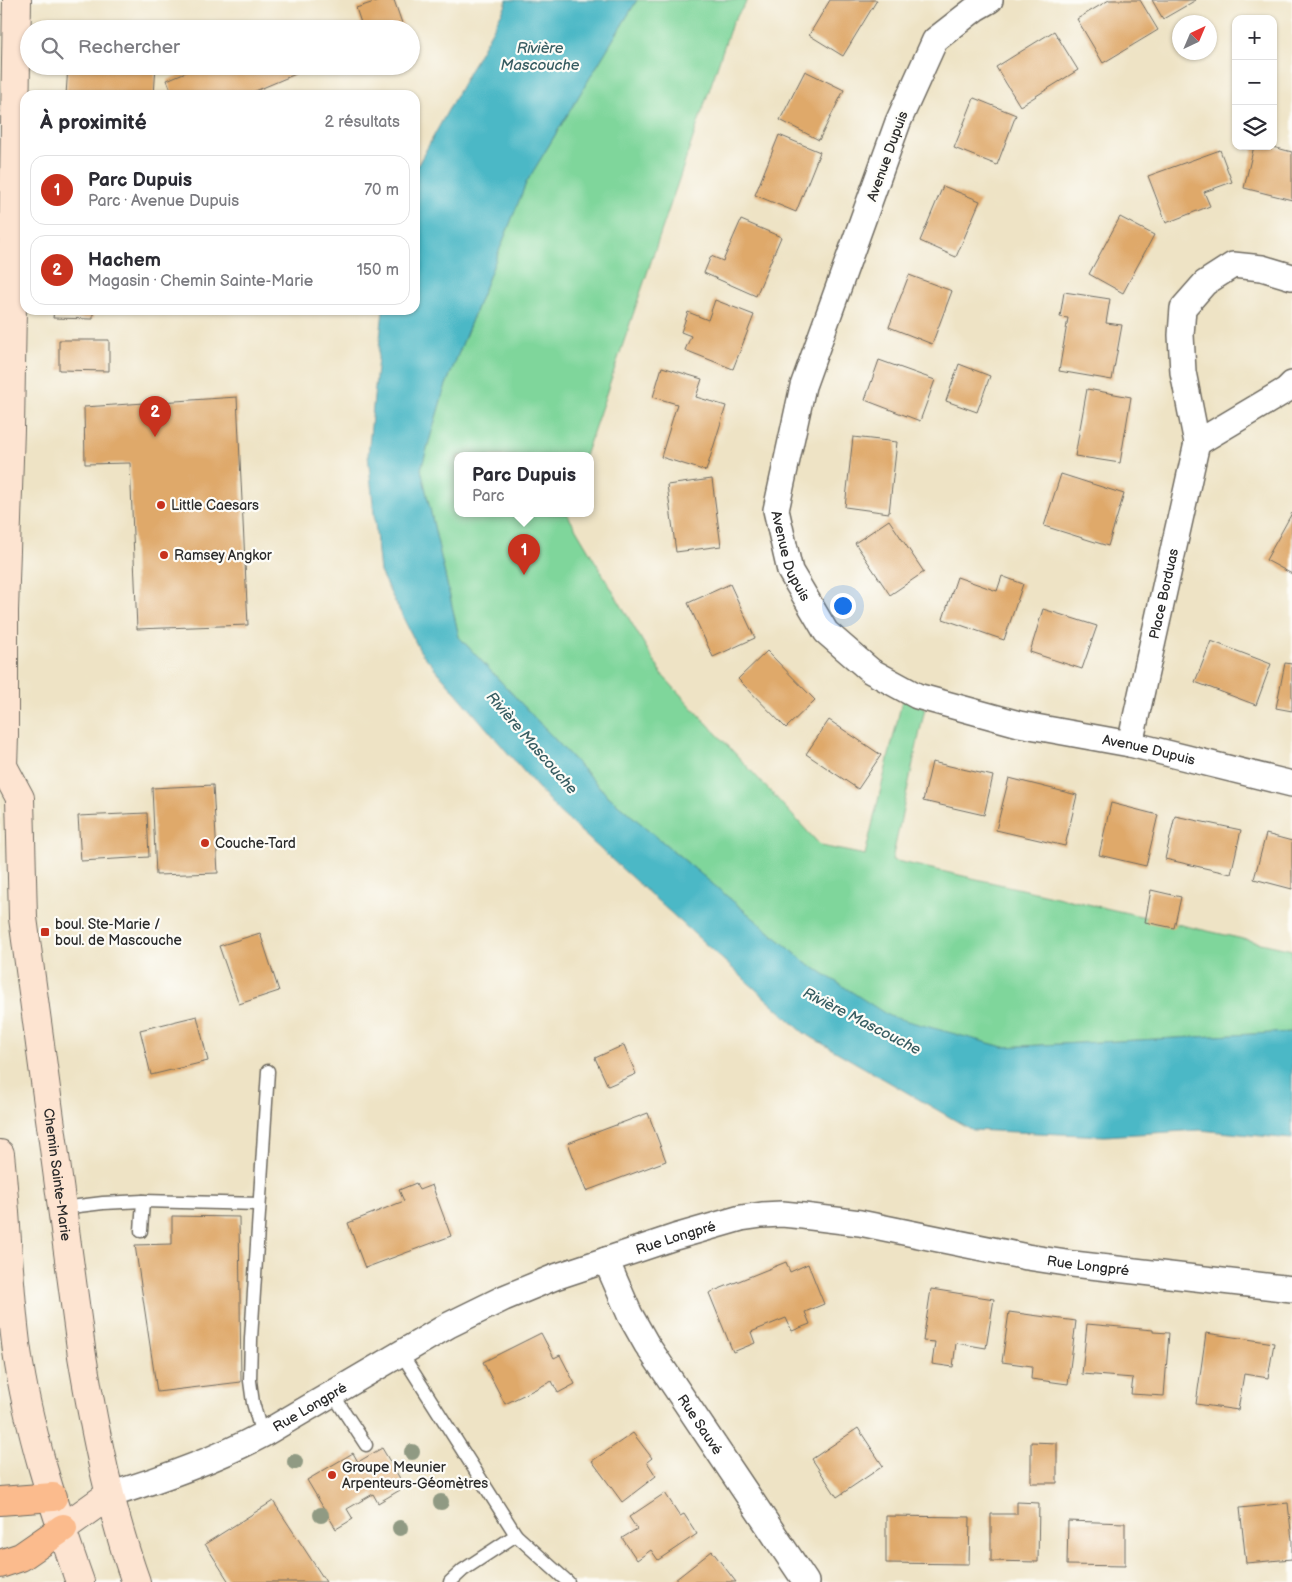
<!DOCTYPE html>
<html lang="fr">
<meta charset="utf-8">
<style>
body{margin:0;font-family:"Balsamiq Sans",sans-serif;background:#f2f2f3;color:#2b2b33}
.controls{position:absolute;right:15px;top:15px;display:grid;overflow:hidden;border-radius:10px;box-shadow:0 1px 4px #0004}
.controls button{width:45px;height:45px;display:grid;place-items:center;padding:0;border:0;border-bottom:1px solid #e1e1e2;background:#fff;color:#2b2b33;font:25px sans-serif}
.compass{position:absolute;left:1172px;top:15px;width:45px;height:45px;border-radius:50%;background:#fff;box-shadow:0 1px 4px #0004;rotate:44deg}
.you{position:absolute;left:842px;top:605px;width:18px;height:18px;margin:-12px;border:4px solid #fff;border-radius:50%;background:#1a73e8;box-shadow:0 0 0 8px #1a73e833}
.badge{display:grid;place-items:center;width:32px;height:32px;border-radius:50%;background:#c8321e;color:#fff;font-size:16px;font-weight:700}
.pin{position:absolute;translate:-50% -41px;filter:drop-shadow(0 1px 2px #0008)}
.pin::after{content:'';position:absolute;top:26px;width:18px;height:15px;background:inherit;clip-path:polygon(0 0,100% 0,50% 100%)}
.popup{position:absolute;left:454px;top:452px;width:140px;height:65px;box-sizing:border-box;display:grid;place-content:center;border-radius:10px;background:#fff;filter:drop-shadow(0 1px 4px #0005);font-size:16px;white-space:nowrap;color:#7c7c81}
.popup b{font-size:19px;color:#2b2b33}
.popup::after{content:'';position:absolute;left:50%;top:100%;margin-left:-10px;border:10px solid transparent;border-top-color:#fff}
.list{margin:0;padding:0;list-style:none}
h2{display:flex;justify-content:space-between;align-items:center;height:65px;margin:0;padding:0 20px;font-size:21px}
h2 small{font-size:16px;font-weight:400;color:#7c7c81}
.list li{display:grid;grid-template-columns:32px 1fr auto;gap:15px;align-items:center;box-sizing:border-box;height:70px;margin:0 10px 10px;padding:0 10px;border:1px solid #e1e1e2;border-radius:15px}
.list b{display:block;font-size:19px;white-space:nowrap}
.list p{margin:0;font-size:16px;white-space:nowrap;color:#7c7c81}
.list em{font-size:16px;font-style:normal;color:#7c7c81}
.icon{flex:none;width:28px;height:28px;fill:none;stroke:currentColor;stroke-width:2;stroke-linecap:round;stroke-linejoin:round}
.map{position:relative;flex:none;width:1292px;height:1582px;overflow:hidden}
.search{position:absolute;background:#fff;box-shadow:0 1px 4px #0004;left:20px;top:20px;width:400px;height:55px;display:flex;align-items:center;gap:12px;box-sizing:border-box;padding:0 18px;border-radius:28px;color:#7c7c81;font-size:19px}
.panel{position:absolute;background:#fff;box-shadow:0 1px 4px #0004;left:20px;top:90px;width:400px;height:225px;border-radius:15px}
.map>svg:first-child{display:block}
.green{fill:#7fd69b;stroke:#558063}
.water{fill:#4bb8c6;stroke:#3b7278}
.building{fill:#dfa96a}
.lines{fill:none;stroke-linecap:round;stroke-linejoin:round}
.lane-casing{stroke:#6f6b61;stroke-width:15}
.street-casing{stroke:#6f6b61;stroke-width:28}
.secondary-casing{stroke:#6f6b61;stroke-width:30}
.highway-casing{stroke:#6f6b61;stroke-width:30}
.lane{stroke:#fff;stroke-width:12}
.street{stroke:#fff;stroke-width:25}
.secondary{stroke:#fde4d1;stroke-width:28}
.highway{stroke:#fbbb8d;stroke-width:28}
.tree{fill:#909a83}
.poi-dot{fill:#c8321e;stroke:#fdfcf7;stroke-width:2}
.labels{text-anchor:middle;stroke-width:4.5;stroke-linejoin:round;paint-order:stroke}
.street-label{font-size:14px;fill:#2b2b2b;stroke:#fdfcf7}
.poi-label{font-size:14px;fill:#2b2b2b;stroke:#fdfcf7;text-anchor:start}
.water-label{font-size:15px;font-style:italic;fill:#365c61;stroke:#fdfcf7}
</style>
<div class="map">
<svg width="1292" height="1582" viewBox="0 0 1292 1582">
<rect width="100%" height="100%" fill="#fdfcf7"/>
<filter id="ink" filterUnits="userSpaceOnUse"><feTurbulence type="fractalNoise" baseFrequency=".02" numOctaves="2"/><feDisplacementMap in="SourceGraphic" scale="10" xChannelSelector="R" yChannelSelector="G"/><feConvolveMatrix kernelMatrix="1 2 1 2 8 2 1 2 1" color-interpolation-filters="sRGB"/></filter>
<filter id="wash" filterUnits="userSpaceOnUse"><feTurbulence type="fractalNoise" baseFrequency=".0096" numOctaves="4" result="noise"/><feDisplacementMap in="SourceGraphic" scale="20" xChannelSelector="R" yChannelSelector="G"/><feGaussianBlur stdDeviation="1.12" result="paint"/><feColorMatrix in="noise" values="0 0 0 0 0 0 0 0 0 0 0 0 0 0 0 0 0 1.4 0 .05"/><feComposite in="paint" operator="in"/></filter>
<g filter="url(#wash)">
<rect width="100%" height="100%" fill="#eee3c5"/>
<path class="green" d="M637,0H748L732,23L585,456H458V514H567L663,676L821,846L865,855L903,697L925,708L892,860L1292,950V1032L1003,1047L889,1017L804,961L607,795L459,637L421,469L444,390L526,183Z"/>
<path class="water" d="M507,0H637L526,183L444,390L421,469L459,637L607,795L804,961L889,1016L1003,1047L1292,1032V1139L1200,1130L1105,1136L972,1130L804,1033L557,810L420,651L380,572L368,455L383,310H415V170L505,7Z"/>
<g id="blocks">
<g class="building">
<path d="M380,0H394L404,29H363L356,8Z"/>
<path d="M830,0H877L843,56L809,35Z"/>
<path d="M1109,0H1140L1158,30L1103,63L1077,19Z"/>
<path d="M1152,0H1196L1163,19Z"/>
<path d="M1054,31L1078,70L1020,106L996,67Z"/>
<path d="M68,66H156L154,95H66Z"/>
<path d="M200,66H296L298,73L246,95H173L167,80Z"/>
<path d="M805,71L844,90L819,140L780,120Z"/>
<path d="M974,98L1016,115L997,165L954,148Z"/>
<path d="M779,135L820,152L796,212L755,195Z"/>
<path d="M1254,146H1269L1292,152V200L1244,188Z"/>
<path d="M1220,150L1232,182L1204,192L1210,206L1166,223L1148,176Z"/>
<path d="M943,186L980,201L956,257L920,241Z"/>
<path d="M1120,217L1154,235L1123,293L1089,274Z"/>
<path d="M741,220L781,237L756,296L704,273L711,256L723,261Z"/>
<path d="M909,275L952,291L932,344L889,327Z"/>
<path d="M1064,292L1110,299L1106,323L1122,325L1112,380L1059,371L1068,318L1060,317Z"/>
<path d="M715,300L754,315L733,369L685,350L691,336L681,332L688,312L708,320Z"/>
<path d="M54,310H93V319L53,318Z"/>
<path d="M59,340H109V371L59,370Z"/>
<path d="M879,360L935,380L920,421L865,400Z"/>
<path d="M959,364L990,376L977,412L946,401Z"/>
<path d="M662,367L702,379L696,397L726,406L706,471L661,457L677,404L653,397Z"/>
<path d="M1087,389L1131,397L1120,463L1075,456Z"/>
<path d="M237,397L248,625L137,629L130,463L85,464L84,407Z"/>
<path d="M853,437L897,442L889,513L845,507Z"/>
<path d="M1061,474L1124,494L1108,546L1044,526Z"/>
<path d="M712,479L721,546L676,552L667,485Z"/>
<path d="M1292,513V574L1266,560Z"/>
<path d="M889,520L924,572L890,595L855,543Z"/>
<path d="M1002,576L1023,584L1004,640L943,619L957,577L997,591Z"/>
<path d="M730,584L755,638L713,657L688,603Z"/>
<path d="M1043,609L1097,626L1082,669L1030,652Z"/>
<path d="M1211,641L1271,664L1256,705L1195,682Z"/>
<path d="M767,651L815,700L786,728L738,679Z"/>
<path d="M1285,663L1292,664V711L1276,708Z"/>
<path d="M829,720L881,755L858,789L806,754Z"/>
<path d="M932,762L993,776L984,815L923,801Z"/>
<path d="M1009,778L1077,795L1065,846L996,830Z"/>
<path d="M213,785L218,873L156,875L152,788Z"/>
<path d="M1111,803L1158,815L1146,866L1099,855Z"/>
<path d="M147,813L149,857L81,861L78,816Z"/>
<path d="M1175,816L1241,830L1231,874L1165,859Z"/>
<path d="M1266,834L1292,841V889L1254,879Z"/>
<path d="M1151,890L1181,897L1174,928L1145,922Z"/>
<path d="M260,933L279,991L239,1004L219,946Z"/>
<path d="M197,1016L208,1061L151,1075L140,1030Z"/>
<path d="M624,1045L636,1074L608,1086L595,1058Z"/>
<path d="M648,1113L666,1161L586,1191L568,1143Z"/>
<path d="M416,1183L419,1190L432,1185L451,1236L365,1268L348,1223L404,1201L399,1190Z"/>
<path d="M172,1216L239,1217L241,1382L157,1392L135,1245L172,1244Z"/>
<path d="M786,1262L790,1272L808,1264L824,1304L805,1312L810,1324L792,1331L786,1318L751,1332L755,1343L733,1352L709,1293Z"/>
<path d="M931,1289L994,1299L986,1348L956,1343L953,1367L932,1364L935,1342L923,1341Z"/>
<path d="M1009,1312L1076,1321L1068,1384L1031,1379L1032,1366L1002,1362Z"/>
<path d="M1087,1324L1153,1330V1332L1169,1333L1164,1396L1131,1394L1133,1378L1082,1374Z"/>
<path d="M541,1333L554,1358L560,1355L575,1384L558,1393L552,1381L505,1404L483,1362Z"/>
<path d="M1206,1333L1274,1343L1268,1378L1244,1374L1238,1410L1196,1404Z"/>
<path d="M858,1428L883,1466L837,1497L812,1459Z"/>
<path d="M633,1433L652,1458L647,1462L656,1476L622,1502L592,1461Z"/>
<path d="M1031,1442L1057,1443V1483H1031Z"/>
<path d="M382,1448L405,1487L378,1503L373,1494L347,1509L353,1519L336,1529L307,1480L353,1453L358,1462Z"/>
<path d="M665,1493L680,1516L684,1514L697,1534L658,1560L651,1550L637,1560L622,1538L637,1529L629,1517Z"/>
<path d="M273,1501L326,1582H229L205,1544Z"/>
<path d="M1017,1502L1039,1503L1038,1562L991,1561V1514H1017Z"/>
<path d="M1288,1503L1292,1540V1559L1246,1563L1240,1508Z"/>
<path d="M886,1516L970,1517L969,1564L886,1563Z"/>
<path d="M1068,1521L1125,1523V1566L1067,1565Z"/>
<path d="M712,1551L736,1582H677L675,1580Z"/>
</g>
</g>
</g>
<g filter="url(#ink)">
<use href="#blocks" fill-opacity="0" stroke="#6f6b61" stroke-width="1"/>
<g class="lines">
<g class="lane-casing">
<g id="lane">
<path d="M62,1208L103,1203L143,1201L259,1204"/>
<path d="M141,1231L143,1201"/>
<path d="M401,1353L516,1535L463,1570L450,1582"/>
<path d="M332,1393L366,1445"/>
<path d="M262,1435L253,1403L250,1381L251,1339L268,1071"/>
<path d="M516,1535L568,1582"/>
</g>
</g>
<g class="street-casing">
<g id="street">
<path id="s1" d="M990,0L976,8L935,40L898,122L803,386L776,510L790,571L826,632L871,671L917,696L1019,724L1130,744L1292,784"/>
<path d="M1197,443L1286,390L1292,384"/>
<path id="s2" d="M1130,744L1197,443L1183,372L1181,335L1183,308L1205,283L1233,265L1262,268L1292,277"/>
<path id="s3" d="M606,1260L630,1315L647,1345L806,1582"/>
<path id="s4" d="M109,1495C162,1479 213,1461 262,1435L449,1325L504,1298L555,1277L675,1237L741,1218L762,1215L782,1214L803,1216L860,1223L1027,1257L1073,1264L1292,1289"/>
</g>
</g>
<g class="secondary-casing">
<g id="secondary">
<path id="s5" d="M3,766L20,798L23,918L82,1356C95,1433 110,1509 136,1582"/>
<path d="M0,771L3,766L4,736V611L10,429L17,0"/>
<path d="M0,1154C7,1219 8,1285 17,1351C28,1429 54,1508 80,1582"/>
<path d="M63,1528L109,1495"/>
</g>
</g>
<g class="highway-casing">
<g id="highway">
<path d="M0,1501L53,1497"/>
<path d="M0,1564L21,1557L63,1528"/>
</g>
</g>
<use href="#lane" class="lane"/>
<use href="#street" class="street"/>
<use href="#secondary" class="secondary"/>
<use href="#highway" class="highway"/>
</g>
<g class="tree">
<circle cx="412" cy="1452" r="8"/>
<circle cx="295" cy="1462" r="8"/>
<circle cx="441" cy="1502" r="8"/>
<circle cx="321" cy="1515" r="8"/>
<circle cx="400" cy="1528" r="8"/>
</g>
</g>
<g class="poi-dot">
<circle cx="161" cy="505" r="5"/>
<circle cx="164" cy="555" r="5"/>
<circle cx="205" cy="843" r="5"/>
<rect x="40" y="927" width="10" height="10" rx="2.5"/>
<circle cx="332" cy="1475" r="5"/>
</g>
<g class="labels">
<g class="street-label">
<text transform="translate(887 156) rotate(-70)" y="5">Avenue Dupuis</text>
<text dy="5" stroke="none"><textPath href="#s1" startOffset="614">Avenue Dupuis</textPath></text>
<text dy="5" stroke="none"><textPath href="#s2" startOffset="154">Place Borduas</textPath></text>
<text dy="5" stroke="none"><textPath href="#s1" startOffset="1049">Avenue Dupuis</textPath></text>
<text dy="5" stroke="none"><textPath href="#s5" startOffset="415">Chemin Sainte-Marie</textPath></text>
<text dy="5" stroke="none"><textPath href="#s4" startOffset="625">Rue Longpré</textPath></text>
<text dy="5" stroke="none"><textPath href="#s4" startOffset="1045">Rue Longpré</textPath></text>
<text dy="5" stroke="none"><textPath href="#s4" startOffset="220">Rue Longpré</textPath></text>
<text dy="5" stroke="none"><textPath href="#s3" startOffset="190">Rue Sauvé</textPath></text>
</g>
<g class="poi-label">
<text x="171" y="510">Little Caesars</text>
<text x="174" y="560">Ramsey Angkor</text>
<text x="215" y="848">Couche-Tard</text>
<text x="55" y="929">boul. Ste-Marie /<tspan x="55" dy="16">boul. de Mascouche</tspan></text>
<text x="342" y="1472">Groupe Meunier<tspan x="342" dy="16">Arpenteurs-Géomètres</tspan></text>
</g>
<g class="water-label">
<text x="540" y="53">Rivière<tspan x="540" dy="17">Mascouche</tspan></text>
<text transform="translate(532 743) rotate(49)" y="5">Rivière Mascouche</text>
<text transform="translate(862 1021) rotate(27)" y="5">Rivière Mascouche</text>
</g>
</g>
</svg>
<div class="controls">
<button>+</button>
<button>−</button>
<button><svg class="icon" aria-label="layers" viewBox="0 0 24 24"><path d="M12 4l9 5-9 5-9-5zM3 14l9 5 9-5"/></svg></button>
</div>
<svg class="compass" viewBox="-18 -18 36 36"><path d="M0-13l5 13h-10z" fill="#e53935"/><path d="M0 13l5-13h-10z" fill="#7c7c81"/></svg>
<div class="you"></div>
<div class="pin badge" style="left:524px;top:575px">1</div>
<div class="popup"><b>Parc Dupuis</b>Parc</div>
<div class="pin badge" style="left:155px;top:437px">2</div>
<div class="search"><svg class="icon" aria-label="search" viewBox="0 0 24 24"><circle cx="10" cy="10" r="6"/><path d="M15 15l6 6"/></svg>Rechercher</div>
<section class="panel">
<h2>À proximité<small>2 résultats</small></h2>
<ul class="list">
<li><span class="badge">1</span><div><b>Parc Dupuis</b><p>Parc · Avenue Dupuis</p></div><em>70 m</em></li>
<li><span class="badge">2</span><div><b>Hachem</b><p>Magasin · Chemin Sainte-Marie</p></div><em>150 m</em></li>
</ul>
</section>
</div>
